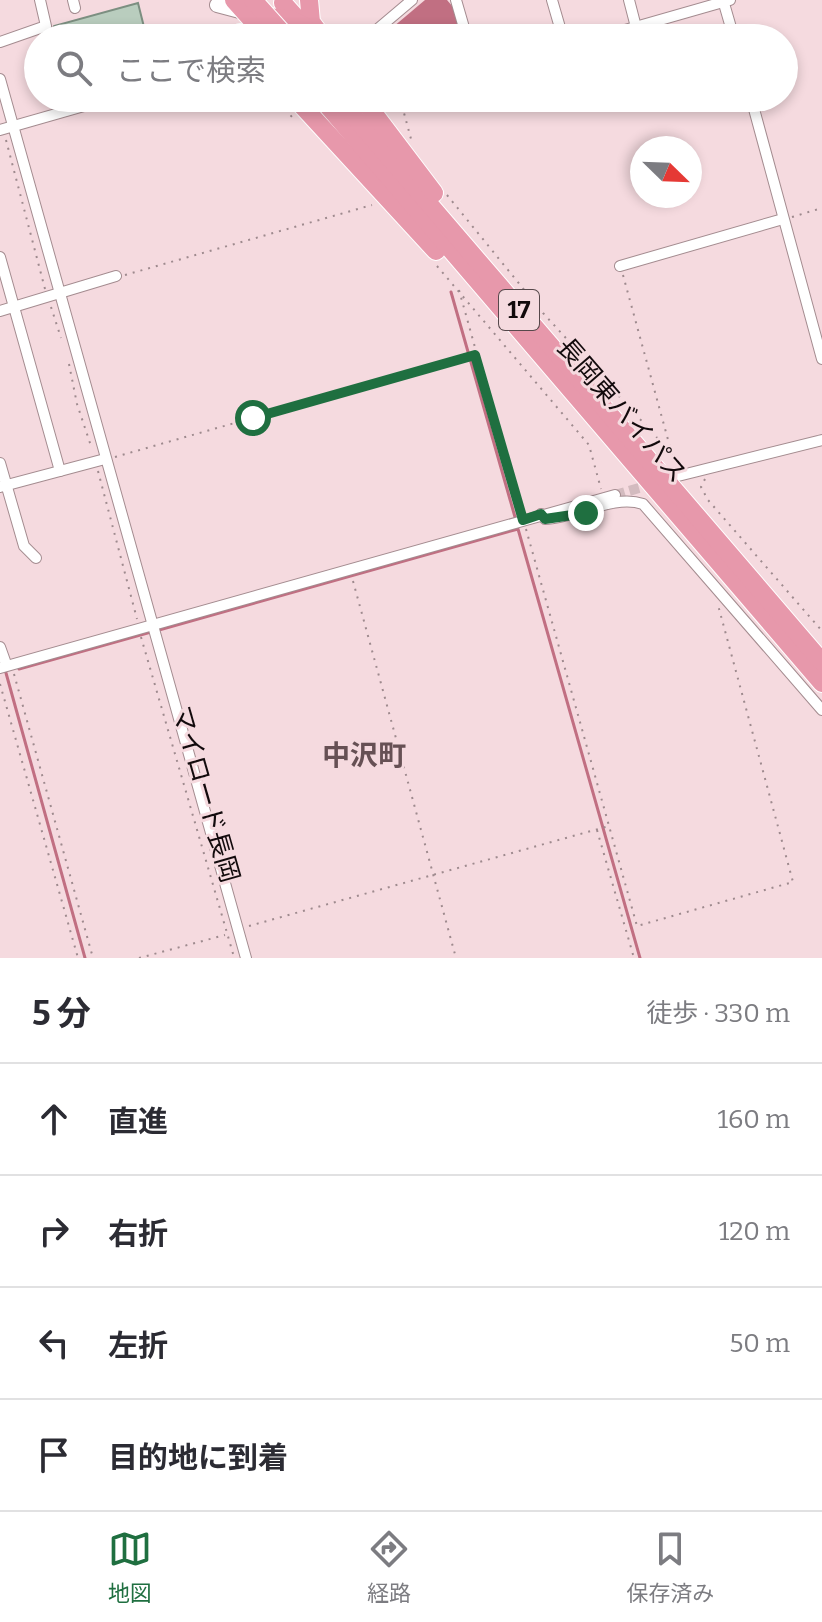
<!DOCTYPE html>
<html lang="ja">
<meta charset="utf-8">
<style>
body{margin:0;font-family:Bitter,"Noto Sans JP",serif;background:#f7f7f7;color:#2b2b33}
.compass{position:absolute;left:630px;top:136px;width:72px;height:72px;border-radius:50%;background:#fff;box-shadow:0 4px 12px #0003;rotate:113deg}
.stop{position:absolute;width:24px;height:24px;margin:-18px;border:6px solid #1f6f40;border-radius:50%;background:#fff}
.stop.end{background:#1f6f40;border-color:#fff;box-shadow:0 2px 8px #0008}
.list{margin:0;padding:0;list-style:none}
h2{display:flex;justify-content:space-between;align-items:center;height:104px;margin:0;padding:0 32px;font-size:34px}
h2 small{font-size:26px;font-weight:400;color:#7c7c81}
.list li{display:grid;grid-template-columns:52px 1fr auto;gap:24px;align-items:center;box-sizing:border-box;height:112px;padding:0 32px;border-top:2px solid #e1e1e2}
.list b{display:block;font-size:30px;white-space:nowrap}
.list em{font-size:26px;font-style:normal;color:#7c7c81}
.icon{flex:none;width:44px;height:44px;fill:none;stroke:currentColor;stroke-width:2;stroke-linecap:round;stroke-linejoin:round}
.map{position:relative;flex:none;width:822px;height:958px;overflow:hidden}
.search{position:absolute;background:#fff;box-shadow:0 4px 12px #0003;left:24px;right:24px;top:24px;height:88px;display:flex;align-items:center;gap:20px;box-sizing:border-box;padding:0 28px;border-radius:44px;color:#7c7c81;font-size:30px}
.sheet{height:552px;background:#fff}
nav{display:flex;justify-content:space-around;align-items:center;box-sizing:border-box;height:112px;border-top:2px solid #e1e1e2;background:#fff;font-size:22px;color:#7c7c81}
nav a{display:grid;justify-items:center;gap:4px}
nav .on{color:#1f6f40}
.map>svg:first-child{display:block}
.water{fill:#c16f82}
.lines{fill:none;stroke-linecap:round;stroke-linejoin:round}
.stream{stroke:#c16f82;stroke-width:3}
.building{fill:#b9cdbe;stroke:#7c8f81;stroke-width:2}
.minor-tunnel{stroke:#d3bbbf;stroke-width:10;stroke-dasharray:10 5;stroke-linecap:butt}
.minor-casing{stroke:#a48c90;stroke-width:12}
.tertiary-casing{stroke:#a48c90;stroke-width:16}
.trunk-casing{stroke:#fff;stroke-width:20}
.path{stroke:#9e8a8e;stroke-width:2;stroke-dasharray:2 6;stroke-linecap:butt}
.minor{stroke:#fff;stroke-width:10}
.tertiary{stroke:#fff;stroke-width:14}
.trunk{stroke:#e798ab;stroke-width:18}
.trunk-bridge-casing{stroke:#fff;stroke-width:20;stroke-linecap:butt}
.trunk-bridge{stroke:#e798ab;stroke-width:18}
.route{stroke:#1f6f40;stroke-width:10}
.labels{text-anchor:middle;stroke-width:6;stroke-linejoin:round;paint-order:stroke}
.shield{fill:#f5dadf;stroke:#56484b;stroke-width:2}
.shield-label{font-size:24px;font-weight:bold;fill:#120a0c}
.street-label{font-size:26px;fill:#120a0c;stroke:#f5dadf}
.neighbourhood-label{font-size:28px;font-weight:bold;fill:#665054;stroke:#f5dadf}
</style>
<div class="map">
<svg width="822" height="958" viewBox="0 0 822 958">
<rect width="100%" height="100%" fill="#f5dadf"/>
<path class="water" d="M425,0H447L453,7L461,38H380Z"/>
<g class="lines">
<g class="stream">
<path d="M451,292L515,517"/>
<path d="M159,630L518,529L640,958"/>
<path d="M19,669L151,632"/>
<path d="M6,673L85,958"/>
</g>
</g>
<path class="building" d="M138,3L144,27L103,38H48L54,26Z"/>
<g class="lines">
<path class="minor-tunnel" d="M615,495L653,484"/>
<g class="minor-casing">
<g id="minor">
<path d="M73,0L75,8"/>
<path d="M456,0L467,38"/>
<path d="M552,0L563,38"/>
<path d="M629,0L636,27"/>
<path d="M723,0L734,38"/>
<path d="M367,38L412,0"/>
<path d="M597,38L730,0"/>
<path d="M0,42L46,26L40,0"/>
<path d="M0,79L246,958"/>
<path d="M751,98L822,359"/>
<path d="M0,130L112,98"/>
<path d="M0,257L60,471"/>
<path d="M620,266L783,219"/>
<path d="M0,311L116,276"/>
<path d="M0,463L24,546L36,558"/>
<path d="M678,476L822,440"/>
<path d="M0,487L105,459"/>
<path d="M541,514L545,519C577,518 613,494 643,504L822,710"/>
<path d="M0,647L5,661"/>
<path d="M0,668L615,495"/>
</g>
</g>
<g class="tertiary-casing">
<path id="tertiary" d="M217,5L251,14"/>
</g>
<g class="trunk-casing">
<g id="trunk">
<path d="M309,0L311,22L320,34"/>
<path d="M283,3L314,38"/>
<path d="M261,19V16L292,20L304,26"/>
<path d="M240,33L244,38"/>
<path d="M295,98L436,251"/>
<path d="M321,98L822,683"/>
<path d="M338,98L822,662"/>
<path d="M362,98L434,193"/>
</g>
</g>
<g class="path">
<path d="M274,98L293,118"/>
<path d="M400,98L411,139"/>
<path d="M6,140L45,289"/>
<path d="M447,195L543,313L681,464"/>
<path d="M792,217L822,208"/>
<path d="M437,266L589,445L601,489"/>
<path d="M125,275L372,205"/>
<path d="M623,275L673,458"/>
<path d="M459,290L521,512"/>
<path d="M51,307L61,338"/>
<path d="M69,364L77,404L91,446"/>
<path d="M115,457L474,355"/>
<path d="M98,471L137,619"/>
<path d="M705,479L701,487L708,500L822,631"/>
<path d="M526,529L637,926L793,882L718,605"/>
<path d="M353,581L456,958"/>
<path d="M141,637L234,957"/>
<path d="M14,674L93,958"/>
<path d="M0,684L78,958"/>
<path d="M597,830L634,958"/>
<path d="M249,926L609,826"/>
<path d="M139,958L225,935"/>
</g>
<use href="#minor" class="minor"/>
<use href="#tertiary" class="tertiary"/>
<use href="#trunk" class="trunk"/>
<g class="trunk-bridge-casing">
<g id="trunk-bridge">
<path d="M234,0L268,38"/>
<path d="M253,0L287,38"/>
</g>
</g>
<use href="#trunk-bridge" class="trunk-bridge"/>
</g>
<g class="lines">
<path class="route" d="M253,418L475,355L523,520L541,514L545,519L586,513"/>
</g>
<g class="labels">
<rect class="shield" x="499" y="290" width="40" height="40" rx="6"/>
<g class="shield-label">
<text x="519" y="318">17</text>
</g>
<g class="street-label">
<text transform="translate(622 410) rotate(49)" y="9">長岡東バイパス</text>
<text transform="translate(206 794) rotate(74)" y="9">マイロード長岡</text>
</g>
<g class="neighbourhood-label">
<text x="364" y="765">中沢町</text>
</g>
</g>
</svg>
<svg class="compass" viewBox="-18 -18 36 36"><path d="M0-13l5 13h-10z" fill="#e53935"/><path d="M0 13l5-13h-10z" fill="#7c7c81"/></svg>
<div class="stop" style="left:253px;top:418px"></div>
<div class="stop end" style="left:586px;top:513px"></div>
<div class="search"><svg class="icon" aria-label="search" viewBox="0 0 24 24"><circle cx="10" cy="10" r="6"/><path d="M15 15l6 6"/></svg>ここで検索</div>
</div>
<section class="sheet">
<h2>5 分<small>徒歩 · 330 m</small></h2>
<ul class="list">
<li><svg class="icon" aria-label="ahead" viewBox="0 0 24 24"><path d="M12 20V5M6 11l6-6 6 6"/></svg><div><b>直進</b></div><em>160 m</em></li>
<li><svg class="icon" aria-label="right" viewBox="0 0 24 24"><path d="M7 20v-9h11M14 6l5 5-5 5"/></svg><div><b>右折</b></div><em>120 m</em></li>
<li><svg class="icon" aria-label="left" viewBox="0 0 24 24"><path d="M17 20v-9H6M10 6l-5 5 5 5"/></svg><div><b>左折</b></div><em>50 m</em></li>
<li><svg class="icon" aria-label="arrive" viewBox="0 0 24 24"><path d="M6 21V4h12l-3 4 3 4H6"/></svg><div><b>目的地に到着</b></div></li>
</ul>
</section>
<nav>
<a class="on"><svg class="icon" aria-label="map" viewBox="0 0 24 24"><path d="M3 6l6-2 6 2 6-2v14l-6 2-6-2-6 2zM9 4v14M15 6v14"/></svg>地図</a>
<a><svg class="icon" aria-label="directions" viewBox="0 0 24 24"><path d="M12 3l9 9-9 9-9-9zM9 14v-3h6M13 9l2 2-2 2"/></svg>経路</a>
<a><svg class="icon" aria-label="saved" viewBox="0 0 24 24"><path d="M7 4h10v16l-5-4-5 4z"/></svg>保存済み</a>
</nav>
